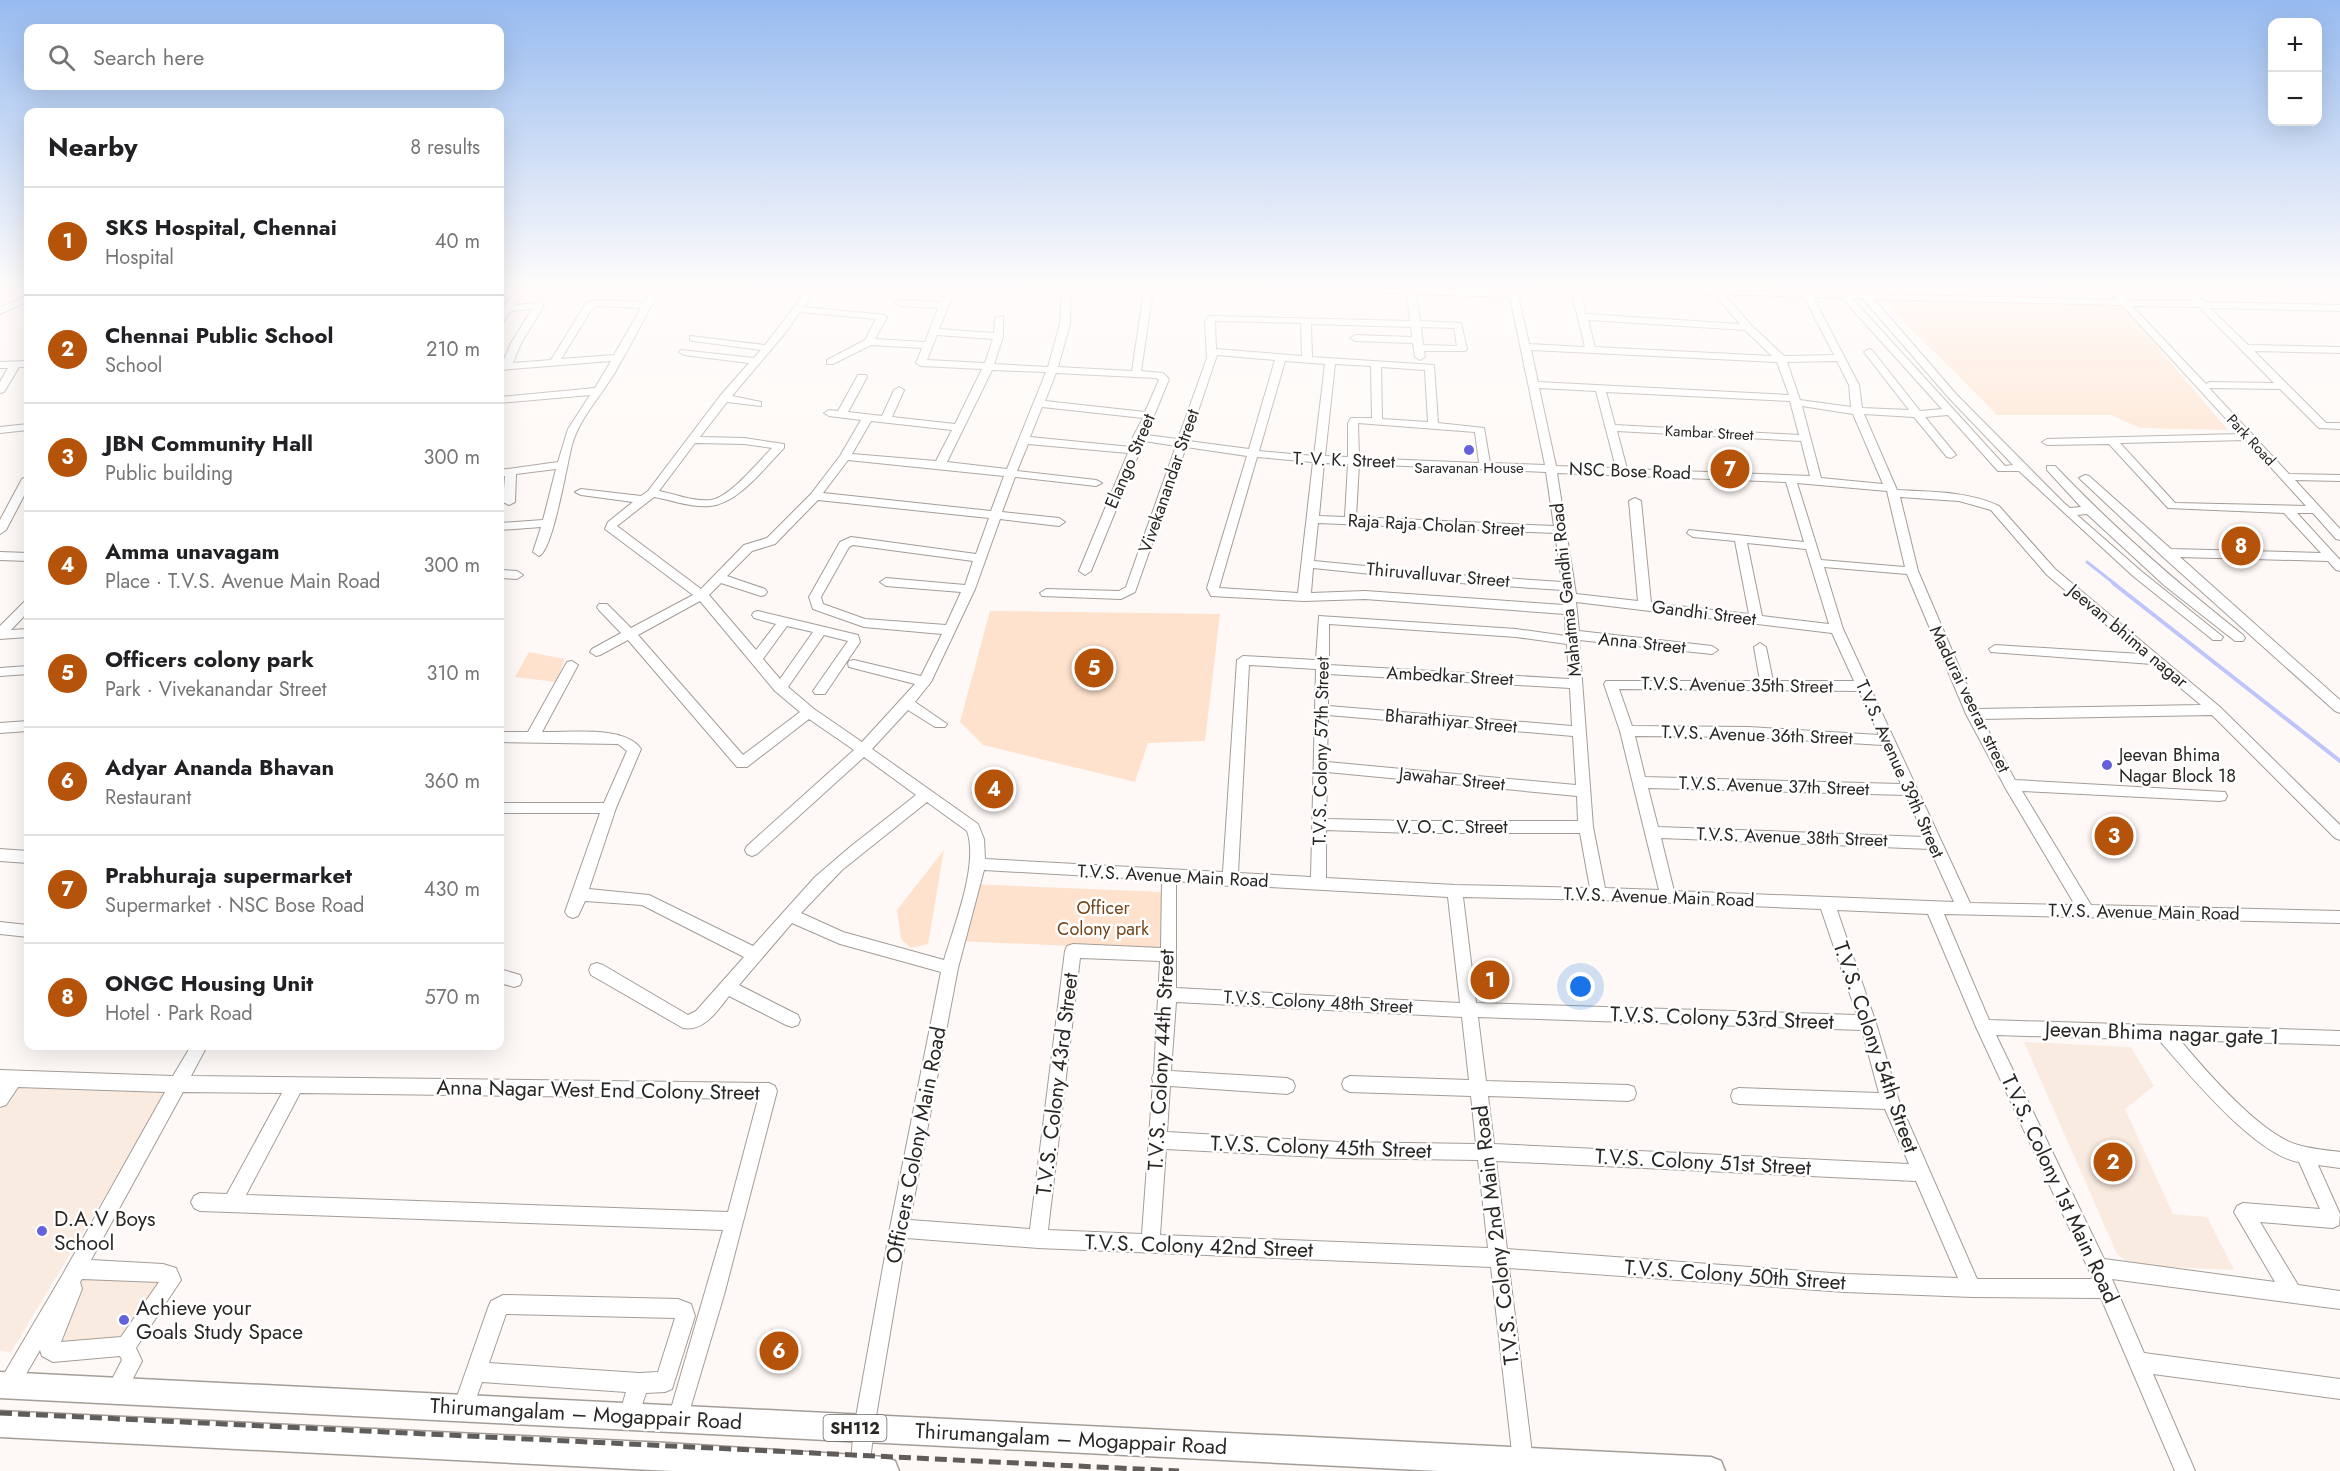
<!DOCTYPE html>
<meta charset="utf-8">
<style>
body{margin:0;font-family:Jost,sans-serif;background:#f6f6f6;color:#202124}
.controls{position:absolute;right:18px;top:18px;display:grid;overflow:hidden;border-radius:12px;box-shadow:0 6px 24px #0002}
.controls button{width:54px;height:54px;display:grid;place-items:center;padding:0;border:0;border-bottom:2px solid #e0e0e0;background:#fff;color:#202124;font:30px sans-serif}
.you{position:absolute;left:1581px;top:987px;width:21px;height:21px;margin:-15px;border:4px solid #fff;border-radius:50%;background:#1a73e8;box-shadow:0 0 0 9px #1a73e833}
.badge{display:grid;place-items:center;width:39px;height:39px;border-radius:50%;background:#b45309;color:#fff;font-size:20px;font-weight:700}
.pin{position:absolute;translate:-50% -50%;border:3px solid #fff;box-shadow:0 2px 6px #0006}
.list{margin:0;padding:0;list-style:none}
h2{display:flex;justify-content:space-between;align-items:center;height:78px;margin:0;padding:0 24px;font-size:26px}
h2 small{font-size:20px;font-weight:400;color:#757577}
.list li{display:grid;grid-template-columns:39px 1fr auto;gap:18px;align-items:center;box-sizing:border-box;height:108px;padding:0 24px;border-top:2px solid #e0e0e0}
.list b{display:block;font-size:22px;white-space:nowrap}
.list p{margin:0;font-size:20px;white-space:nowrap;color:#757577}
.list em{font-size:20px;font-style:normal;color:#757577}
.icon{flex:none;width:33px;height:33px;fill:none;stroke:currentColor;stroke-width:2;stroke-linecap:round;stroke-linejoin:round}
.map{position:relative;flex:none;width:2340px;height:1471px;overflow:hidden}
.search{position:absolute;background:#fff;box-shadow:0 6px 24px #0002;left:24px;top:24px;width:480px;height:66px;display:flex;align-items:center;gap:15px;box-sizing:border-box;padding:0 21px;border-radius:12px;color:#757577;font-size:22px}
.panel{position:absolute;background:#fff;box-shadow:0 6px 24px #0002;left:24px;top:108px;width:480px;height:942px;border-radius:12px}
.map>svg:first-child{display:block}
.built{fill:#faebe1}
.green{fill:#fee2cd}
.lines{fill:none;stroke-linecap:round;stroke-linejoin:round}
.stream-far1{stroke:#bec5fd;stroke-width:3}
.stream{stroke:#bec5fd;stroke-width:4}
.minor-casing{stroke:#a49d97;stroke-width:2}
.major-casing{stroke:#a49d97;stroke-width:3}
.minor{fill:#fff;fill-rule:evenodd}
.major{fill:#fff;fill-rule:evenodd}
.rail{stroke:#5f5c5a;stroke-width:5;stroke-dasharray:12 6;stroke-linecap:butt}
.poi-dot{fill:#6362db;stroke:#fff;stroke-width:2}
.labels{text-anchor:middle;stroke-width:5;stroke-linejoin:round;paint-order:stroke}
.far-street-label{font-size:15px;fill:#292624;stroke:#fff}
.far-poi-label{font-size:15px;fill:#292624;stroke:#fff}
.shield{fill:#fff;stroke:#696766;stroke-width:1.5}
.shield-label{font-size:16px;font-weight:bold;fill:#292624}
.street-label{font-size:18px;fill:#292624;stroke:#fff}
.poi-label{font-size:18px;fill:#292624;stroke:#fff;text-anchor:start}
.park-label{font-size:18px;fill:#75451a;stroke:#fff}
.near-street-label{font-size:21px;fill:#292624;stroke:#fff}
.near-poi-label{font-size:21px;fill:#292624;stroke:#fff;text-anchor:start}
</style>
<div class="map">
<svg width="2340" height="1471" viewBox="0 0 2340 1471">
<rect width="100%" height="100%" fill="#fef9f6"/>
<g class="built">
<path d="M2024,1042L2131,1047L2154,1086L2125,1109L2173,1214L2207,1217L2234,1270L2131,1265L2117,1254Z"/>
<path d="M19,1084L170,1088L11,1352L0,1351V1110Z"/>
<path d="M76,1269L172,1280L126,1346L51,1342Z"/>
</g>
<g class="green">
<path d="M2033,294L2119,302L2228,430L2140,428L2111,415H1997L1879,296Z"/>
<path d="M990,611L1220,614L1205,741L1148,743L1135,782L983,745L960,722Z"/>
<path d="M529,652L565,659L556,682L515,677Z"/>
<path d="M944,850L928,944L911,948L901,939L897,910Z"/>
<path d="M969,884L1162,892V950L957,941Z"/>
</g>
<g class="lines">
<path class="stream-far1" d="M2087,562L2115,584"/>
<path class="stream" d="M2113,583L2340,761"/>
<g class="minor-casing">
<g id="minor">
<path d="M516,290H525L515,305L539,303L544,306L521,343L513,363L551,360L586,303L596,300L644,302L651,290H660C644,318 630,347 614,374C600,397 579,419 572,445C567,463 553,551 539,556L533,552L541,527L500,530V523L543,520L556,469L516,474L515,502L509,505L503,502L505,476H500V470L558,462L568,429L590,395L500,403V397L595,388L611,361L500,370V364H502L511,343L532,309L511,311L503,323L500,324L502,308ZM596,306L641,308L614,355L561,359L593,307Z"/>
<path d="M807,290H816L804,307L885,315L887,317L875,339L925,342L938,308L900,306L895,303L900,300L941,302L945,293H951L953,295L939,329L994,333L995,318L1003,316V337L994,364L1048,367L1060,324L1062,290H1071L1070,324L1058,367L1132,371L1144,290H1153L1141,371L1163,373L1169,379L1146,435L1178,439L1207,358L1205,322L1209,316L1410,321L1407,293H1383L1379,290H1517L1529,344L1585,347L1571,290H1580L1586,314L1740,324L1715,295L1682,293L1677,290L2117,300L2108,290H2118L2127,300L2193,301L2182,290H2192L2204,302L2340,305V311L2210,308L2248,345L2340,347V353L2254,351L2326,423H2340V429L2319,428L2280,389L2209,388L2289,474L2340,475V481L2295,480L2340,529V540L2336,539L2313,513H2297L2340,560V571L2336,570L2328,561L2180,557L2340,700V713L2335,711L2162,556L2079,478L2085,475L2089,476L2171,549L2321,553L2284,513L2168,508L2109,444L2047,445L2042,442L2047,439L2240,434L2122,305L1874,299L1956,394L2064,503L2070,508L2081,507L2047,470V466H2055C2114,528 2176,582 2243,635L2245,638L2243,641H2235L2165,586L2087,514L2077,515L2141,571L2223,637L2221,640H2213L2133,576L2019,471H1998L1948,415L1925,417L1956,455L1951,458L1947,457L1914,417L1864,414L1897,490C1932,492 1967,491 1999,506L2055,569L2220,707L2340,825V840L2335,838L2212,715L1982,719L2015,780L2225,792L2227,796L2225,800L2220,801L2022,791L2091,905L2340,911V923L1944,914L1989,1020L2340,1031V1045L2180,1040C2205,1070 2261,1135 2298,1145C2311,1149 2326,1150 2340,1152V1168L2318,1165L2340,1214L2339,1225L2333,1228L2260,1222L2298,1285L2340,1291V1309L2112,1279L2144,1353L2340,1379V1399L2153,1374L2195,1471H2175L2101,1298L1972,1297L1845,1292L1509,1268L1533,1461L1530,1468L1522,1471L1516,1468L1513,1461L1491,1267L1038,1248L906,1238L874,1428L869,1469L868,1471H850L854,1428L890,1228L941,972L840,944L792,923L739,985L798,1015L800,1020L798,1025L792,1027L786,1025L729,996C718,1010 704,1032 683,1028L591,975L589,970L591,965L597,963L603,965L688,1015L696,1011L744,957L642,905L585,901L578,916L573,918L568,916L565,912L600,813H500V803H604L627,751L618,744L500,742V732H528L567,662L572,661L578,665L542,732C568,733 625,725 641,749L616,808L589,889L649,895L753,946L815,877L850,847L916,795L864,757L757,854L752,856L747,854L745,850L747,846L854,750L809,719L747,767H737L628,640L600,655L596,656L590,652L592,649L621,633L599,610L597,607L599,604H607L631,628L693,595L605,529L608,522L633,502L581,495L575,492L581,489L641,496L648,491L720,396L749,363L684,355L679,352L681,350L754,358L761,350L693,341L690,340V336L765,345ZM1416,294L1510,297L1545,465L1490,463L1484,428L1438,423L1434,365L1312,357L1311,324L1411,327L1412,337L1355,335L1350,338L1355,341L1413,343L1415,357L1420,360L1425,357L1424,351H1465L1467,349L1461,323L1420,321ZM1724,294L1804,297L1834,355L1784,356L1751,325ZM1813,297L1842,298L1942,409L1920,411L1872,350L1869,349L1864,352L1909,410L1862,408L1859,385ZM1852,298L1863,299L1949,398L2013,465L2005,466ZM2132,306L2199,307L2274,383L2210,382L2206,384ZM800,312L876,319L865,340L827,360V364H833L871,345L922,348L916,363L921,366L982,369L955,424L892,417L904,390L899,387L894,390L882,416L848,412L867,377L866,375H858L838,411L829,410L824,413L829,416L861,420L840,456L811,494L767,538L744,545L701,589L617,526L654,497C672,500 692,508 710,506C738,504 765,467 784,448V444L744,438L700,437L727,402L761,406V402L732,396L786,332ZM1588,320L1745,330L1772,356L1595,347ZM1215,321L1301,323L1302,356L1216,349ZM1421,327L1454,328L1457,346L1423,345ZM937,335L993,339L985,363L927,360ZM1531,350L1777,362L1789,395L1538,382ZM1217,355L1275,360L1249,449L1188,441ZM1285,361L1325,364L1314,456L1259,451ZM1837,361L1849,385L1851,407L1800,400L1787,362ZM1335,364L1371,366L1372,418H1351L1348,423V457L1325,456ZM1381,367L1425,370L1428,422L1382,419ZM992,370L1046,372L1007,469L947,462ZM1056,373L1156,378L1159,380L1145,412L1045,401ZM1539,388L1596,391L1616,468L1556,466ZM1606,392L1790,401L1799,435L1615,425ZM1802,406L1853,414L1883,484L1821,478ZM1042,407L1143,418L1133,437L1131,447L1030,437ZM871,421L952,430L936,461L852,454ZM1358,423L1475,432L1479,463L1359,458ZM1617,431L1801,441L1810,476L1627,469ZM2246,440L2306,506L2175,503L2120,443ZM1144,441L1176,446L1126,587L1119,591L1046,589L1040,593L1042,596L1121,599L1135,592L1186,447L1247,456L1207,588L1211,596L1304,601L1365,599L1565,614L1566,636L1516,629L1319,616L1316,660L1243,656L1237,660L1223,872L985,859L984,839L978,824L872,749L908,710L935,727H945L947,724L915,702L931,682L975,589L1000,519L1059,526L1065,522L1059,518L1002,512L1015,477L1096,486L1102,483L1096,480L1017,471L1028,444L1128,453L1079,571L1085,575L1091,571ZM695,443L744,444L772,448C758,462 730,497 711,500C694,502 675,494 659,491ZM1257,457L1313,462L1298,593L1219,588ZM848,460L1004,476L991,511L823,493ZM1324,463L1348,464L1345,517L1319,516ZM1359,464L1546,472L1554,526L1356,517ZM1557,473L1786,482L1804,542L1689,530L1687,533L1693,537L1735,541L1749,614L1651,603L1641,501L1635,498L1629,501L1638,601L1576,594ZM1797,483L1887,491L1905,567L1821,560ZM1900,497L1959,501L1991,510L2047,575L2141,654L1995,645L1989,649L1991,652L2152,664L2201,705L1977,709L1918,571ZM818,500L989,518L976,554L851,537L840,542L809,597L813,609L864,627L942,634L921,676L854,660L849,661L848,664L849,667L915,684L862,742L814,709L788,687L824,635L848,641L813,691L815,694H825L860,642L858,635L758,611L754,612L752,615L754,618L776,624L756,650L709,595L721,583L761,596L765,595L767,592L765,589L727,576L752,551L775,544ZM1318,523L1555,533L1562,582L1459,575L1314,561ZM1747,543L1806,549L1829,624L1762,616ZM853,545L973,561L965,585L886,578L880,582L886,586L961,592L946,625L865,619L823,604L821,597L849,547ZM1824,567L1907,574L1966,714L2006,789L2075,905L1970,903L1843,629ZM1313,568L1459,583L1563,590L1564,605L1365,591L1311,593ZM700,601L775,691L800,712L743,755L638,635ZM1576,602L1832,633L1854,681H1773L1766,647L1760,643L1754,647L1760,681H1606L1604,684L1620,731L1659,890L1605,888L1593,827L1579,640L1712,654L1718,650L1712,646L1579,631ZM1329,624L1516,637L1567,644L1569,679L1329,665ZM787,626L813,632L780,679L763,659ZM1249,665L1316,669L1311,877L1238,873ZM1328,674L1570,688L1572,726L1328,706ZM1619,689L1859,691L1879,735L1749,727L1632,726ZM1328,715L1573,736L1576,785L1327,762ZM1635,736L1749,737L1883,745L1901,784L1645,777ZM1327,772L1577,796L1578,821H1412L1326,819ZM1648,788L1906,795L1925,837L1658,827ZM927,802L967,831C979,864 954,926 944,960L843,932L801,913L842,870ZM1326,830L1412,833H1580L1590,888L1455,885L1326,878ZM1661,838L1930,849L1954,902L1674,891ZM984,870L1162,880L1161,948L1073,944L1067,946L1065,951L1030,1229L910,1220L958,968ZM1176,881L1230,886L1234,885L1448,897L1460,1003L1176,988ZM1463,897L1599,900L1821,909L1857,1015L1476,1003ZM1837,910L1928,914L1976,1027L2093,1279H1977L1899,1101L1876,1023ZM1080,958L1160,961L1154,1073L1152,1078L1153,1082L1142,1234L1048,1230ZM1176,1002L1462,1017L1469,1080L1350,1076L1344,1079L1342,1084L1344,1089L1350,1092L1471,1096L1476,1144L1339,1142L1167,1132L1170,1086L1287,1094L1293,1091L1295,1086L1293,1081L1287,1078L1171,1071ZM1478,1017L1862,1030L1879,1093L1739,1088L1733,1090L1731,1096L1733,1102L1739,1104L1885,1109L1909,1164L1494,1144L1488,1096L1628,1101L1634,1099L1636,1093L1634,1087L1628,1085L1486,1081ZM1996,1035L2159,1040C2188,1073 2255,1155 2299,1162L2320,1209L2243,1203L2237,1206L2234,1212L2275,1282L2104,1259ZM1166,1149L1339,1158L1478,1160L1488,1248L1160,1235ZM1496,1161L1916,1181L1958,1278L1845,1274L1507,1249Z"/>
<path d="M28,295V301L0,314V307Z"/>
<path d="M28,361V367H19L4,392L0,393V382L8,368H0V362Z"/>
<path d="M28,424V430L0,433V427Z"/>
<path d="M28,476V488L6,530L0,534V520L22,479Z"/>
<path d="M0,552L28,553V561L0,560Z"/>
<path d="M500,570L517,571L523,575L517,579L500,578Z"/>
<path d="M28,601V612L11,630L28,629V637L0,639V626L24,602Z"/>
<path d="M28,666V674L0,676V668Z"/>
<path d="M28,721V731L0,733V723Z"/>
<path d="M0,849L28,851V863L0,861Z"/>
<path d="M0,922L28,925V937L0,934Z"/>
<path d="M500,969L520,975L522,980L520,985L514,987L500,983Z"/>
<path d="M191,1046H207L191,1076L769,1083L775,1086L777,1091L724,1295L685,1426L678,1429L671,1426L668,1419L723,1230L200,1211L194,1208L191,1202L194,1196L200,1193L227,1194L282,1093L183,1092L91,1260L163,1264L176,1268L181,1280L136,1348L142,1361L123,1398L116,1401L109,1398L106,1391L122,1360L120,1356L53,1362L42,1356L40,1350L15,1393L8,1396L1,1393V1379L63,1274L165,1092L18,1087L6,1105L0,1107V1070L173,1076ZM300,1093L758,1099L728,1212L246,1195ZM82,1279L159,1282L121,1337L61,1342L82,1289L80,1282Z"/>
<path d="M503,1295L678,1299L691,1304L695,1316L672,1389L665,1392L646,1393L636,1423L629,1426L622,1423L619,1416L626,1392L482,1382L470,1415L463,1418L456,1415L453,1408L488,1308L491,1301ZM506,1314L675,1318L658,1372L639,1373L489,1363Z"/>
</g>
</g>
<g class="major-casing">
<g id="major">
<path d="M0,1372L1711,1457L1721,1461L1725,1471H1439L0,1398Z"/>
<path d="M0,1411L667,1443L885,1457L895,1461L899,1471H672L0,1437Z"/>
</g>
</g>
<use href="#minor" class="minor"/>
<use href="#major" class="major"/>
<path class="rail" d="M0,1413L1179,1471"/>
</g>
<linearGradient id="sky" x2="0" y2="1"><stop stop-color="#97bbf0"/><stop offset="0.58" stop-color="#fffcfb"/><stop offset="1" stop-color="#fffcfb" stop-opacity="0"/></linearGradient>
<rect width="2340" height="496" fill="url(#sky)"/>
<g class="poi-dot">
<circle cx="1469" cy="450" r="6"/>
<circle cx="2107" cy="765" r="6"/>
<circle cx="42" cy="1231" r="6"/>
<circle cx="124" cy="1320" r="6"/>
</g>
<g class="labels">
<g class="far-street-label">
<text transform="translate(1709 433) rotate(3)" y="5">Kambar Street</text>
<text transform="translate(2251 440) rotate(47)" y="5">Park Road</text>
</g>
<g class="far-poi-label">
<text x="1469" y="473">Saravanan House</text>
</g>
<rect class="shield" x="823.5" y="1415" width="63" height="26" rx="4.5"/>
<g class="shield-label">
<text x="855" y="1434">SH112</text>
</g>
<g class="street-label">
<text transform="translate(1344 460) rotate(2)" y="6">T. V. K. Street</text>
<text transform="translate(1130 461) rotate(-67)" y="6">Elango Street</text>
<text transform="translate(1630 471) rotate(2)" y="6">NSC Bose Road</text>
<text transform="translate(1169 481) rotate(-71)" y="6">Vivekanandar Street</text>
<text transform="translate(1436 525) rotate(3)" y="6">Raja Raja Cholan Street</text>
<text transform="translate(1438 575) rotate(5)" y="6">Thiruvalluvar Street</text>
<text transform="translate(1566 590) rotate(-96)" y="6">Mahatma Gandhi Road</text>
<text transform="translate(1704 613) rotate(7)" y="6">Gandhi Street</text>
<text transform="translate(2128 636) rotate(40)" y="6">Jeevan bhima nagar</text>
<text transform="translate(1642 643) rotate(6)" y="6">Anna Street</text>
<text transform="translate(1450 676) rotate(3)" y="6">Ambedkar Street</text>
<text transform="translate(1737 685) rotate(1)" y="6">T.V.S. Avenue 35th Street</text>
<text transform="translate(1970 699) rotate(64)" y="6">Madurai veerar street</text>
<text transform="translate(1451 721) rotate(5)" y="6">Bharathiyar Street</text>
<text transform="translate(1757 735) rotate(2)" y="6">T.V.S. Avenue 36th Street</text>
<text transform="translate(1321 751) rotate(-89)" y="6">T.V.S. Colony 57th Street</text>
<text transform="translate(1900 769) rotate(66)" y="6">T.V.S. Avenue 39th Street</text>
<text transform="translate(1452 779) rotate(6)" y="6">Jawahar Street</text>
<text transform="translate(1774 786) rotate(2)" y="6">T.V.S. Avenue 37th Street</text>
<text x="1452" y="833">V. O. C. Street</text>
<text transform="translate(1792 837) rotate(2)" y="6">T.V.S. Avenue 38th Street</text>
<text transform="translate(1173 876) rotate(3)" y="6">T.V.S. Avenue Main Road</text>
<text transform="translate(1659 897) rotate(2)" y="6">T.V.S. Avenue Main Road</text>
<text transform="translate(2144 912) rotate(1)" y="6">T.V.S. Avenue Main Road</text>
<text transform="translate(1318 1002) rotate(3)" y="6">T.V.S. Colony 48th Street</text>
</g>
<g class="poi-label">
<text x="2119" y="761">Jeevan Bhima<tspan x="2119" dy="21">Nagar Block 18</tspan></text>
</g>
<g class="park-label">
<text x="1103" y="914">Officer<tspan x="1103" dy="21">Colony park</tspan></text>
</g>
<g class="near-street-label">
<text transform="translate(1722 1018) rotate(2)" y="7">T.V.S. Colony 53rd Street</text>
<text transform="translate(2162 1033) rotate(2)" y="7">Jeevan Bhima nagar gate 1</text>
<text transform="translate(1876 1047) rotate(71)" y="7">T.V.S. Colony 54th Street</text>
<text transform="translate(1161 1060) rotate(-87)" y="7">T.V.S. Colony 44th Street</text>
<text transform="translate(1057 1084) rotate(-83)" y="7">T.V.S. Colony 43rd Street</text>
<text transform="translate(598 1090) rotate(1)" y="7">Anna Nagar West End Colony Street</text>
<text transform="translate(916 1145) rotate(-79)" y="7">Officers Colony Main Road</text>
<text transform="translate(1321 1147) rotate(2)" y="7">T.V.S. Colony 45th Street</text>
<text transform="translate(1703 1162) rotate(3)" y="7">T.V.S. Colony 51st Street</text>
<text transform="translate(2060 1189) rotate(65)" y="7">T.V.S. Colony 1st Main Road</text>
<text transform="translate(1496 1235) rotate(-97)" y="7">T.V.S. Colony 2nd Main Road</text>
<text transform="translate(1199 1246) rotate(2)" y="7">T.V.S. Colony 42nd Street</text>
<text transform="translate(1735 1275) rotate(4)" y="7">T.V.S. Colony 50th Street</text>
<text transform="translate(586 1414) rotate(3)" y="7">Thirumangalam – Mogappair Road</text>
<text transform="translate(1071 1439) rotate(3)" y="7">Thirumangalam – Mogappair Road</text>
</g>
<g class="near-poi-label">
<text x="54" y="1226">D.A.V Boys<tspan x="54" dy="24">School</tspan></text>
<text x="136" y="1315">Achieve your<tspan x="136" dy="24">Goals Study Space</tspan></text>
</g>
</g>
</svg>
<div class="controls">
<button>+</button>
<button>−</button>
</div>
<div class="you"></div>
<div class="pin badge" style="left:1490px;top:980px">1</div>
<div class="pin badge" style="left:2113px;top:1162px">2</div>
<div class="pin badge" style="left:2114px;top:836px">3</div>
<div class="pin badge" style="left:994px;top:789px">4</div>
<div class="pin badge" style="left:1094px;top:668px">5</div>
<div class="pin badge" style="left:779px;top:1351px">6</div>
<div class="pin badge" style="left:1730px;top:469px">7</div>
<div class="pin badge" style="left:2241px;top:546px">8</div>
<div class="search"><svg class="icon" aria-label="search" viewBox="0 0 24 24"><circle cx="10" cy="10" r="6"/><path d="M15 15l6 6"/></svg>Search here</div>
<section class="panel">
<h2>Nearby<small>8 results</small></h2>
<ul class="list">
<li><span class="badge">1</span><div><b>SKS Hospital, Chennai</b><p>Hospital</p></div><em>40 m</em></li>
<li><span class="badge">2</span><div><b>Chennai Public School</b><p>School</p></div><em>210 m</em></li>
<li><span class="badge">3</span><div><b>JBN Community Hall</b><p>Public building</p></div><em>300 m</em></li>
<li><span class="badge">4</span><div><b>Amma unavagam</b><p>Place · T.V.S. Avenue Main Road</p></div><em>300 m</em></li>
<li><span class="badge">5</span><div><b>Officers colony park</b><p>Park · Vivekanandar Street</p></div><em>310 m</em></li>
<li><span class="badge">6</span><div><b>Adyar Ananda Bhavan</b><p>Restaurant</p></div><em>360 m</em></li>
<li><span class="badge">7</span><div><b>Prabhuraja supermarket</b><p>Supermarket · NSC Bose Road</p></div><em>430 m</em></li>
<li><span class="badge">8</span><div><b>ONGC Housing Unit</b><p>Hotel · Park Road</p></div><em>570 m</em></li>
</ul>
</section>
</div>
